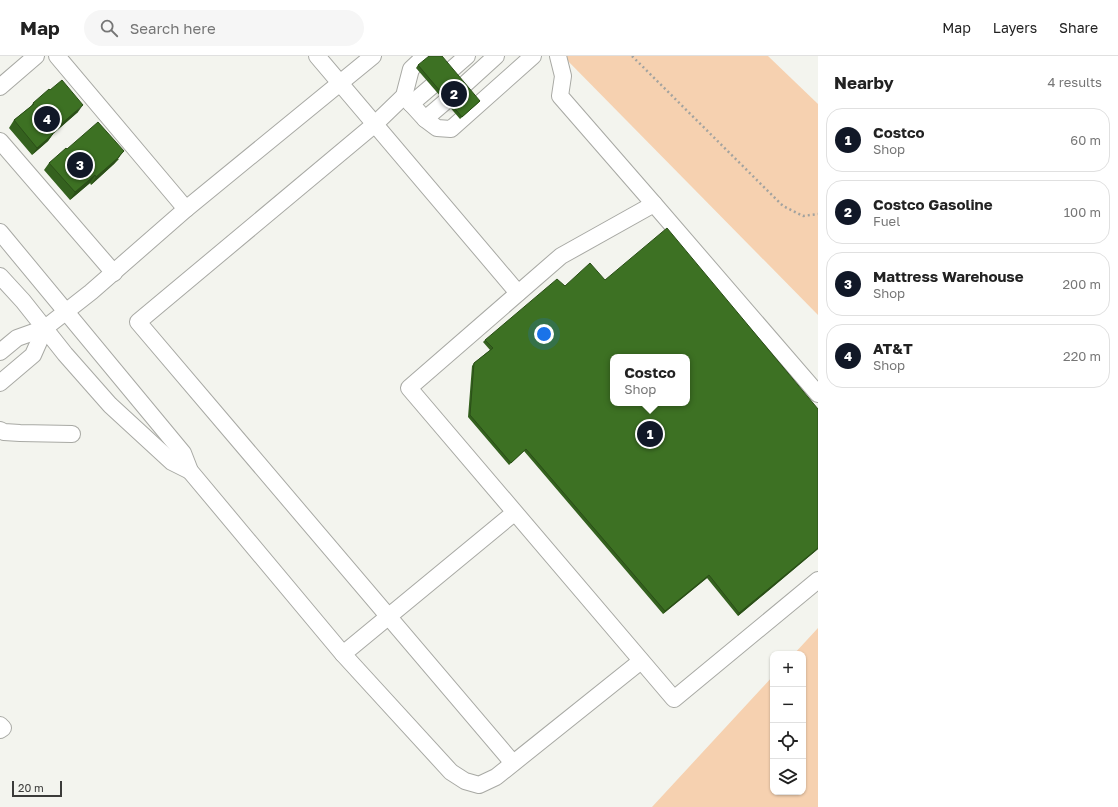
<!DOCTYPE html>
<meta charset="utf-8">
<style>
body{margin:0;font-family:"Golos Text",sans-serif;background:#f6f6f6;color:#222}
.controls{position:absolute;right:12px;bottom:12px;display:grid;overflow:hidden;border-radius:8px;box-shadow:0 1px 3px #0004}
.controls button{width:36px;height:36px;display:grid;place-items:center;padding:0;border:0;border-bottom:1px solid #e0e0e0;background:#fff;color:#222;font:20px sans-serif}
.scale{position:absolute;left:12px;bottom:10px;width:50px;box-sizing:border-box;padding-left:4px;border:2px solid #3b3b39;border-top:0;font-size:11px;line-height:14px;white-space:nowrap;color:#3b3b39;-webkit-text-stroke:3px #f3f4ee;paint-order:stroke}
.you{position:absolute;left:544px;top:278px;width:14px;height:14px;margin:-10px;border:3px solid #fff;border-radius:50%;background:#1a73e8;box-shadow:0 0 0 6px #1a73e833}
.badge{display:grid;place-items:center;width:26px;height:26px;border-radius:50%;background:#111827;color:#fff;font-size:13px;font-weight:700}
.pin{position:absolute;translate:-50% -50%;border:2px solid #fff;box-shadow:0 1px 4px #0006}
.popup{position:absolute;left:610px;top:298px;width:80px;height:52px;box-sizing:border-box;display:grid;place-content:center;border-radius:8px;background:#fff;filter:drop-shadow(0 1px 3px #0005);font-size:13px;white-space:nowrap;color:#767676}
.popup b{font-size:15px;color:#222}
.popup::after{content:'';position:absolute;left:50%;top:100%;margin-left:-8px;border:8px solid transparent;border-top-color:#fff}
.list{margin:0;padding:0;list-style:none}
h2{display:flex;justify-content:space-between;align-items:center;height:52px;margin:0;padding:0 16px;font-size:17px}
h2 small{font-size:13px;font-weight:400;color:#767676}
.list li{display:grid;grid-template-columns:26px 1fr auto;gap:12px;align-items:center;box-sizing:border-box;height:64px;margin:0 8px 8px;padding:0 8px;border:1px solid #e0e0e0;border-radius:16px}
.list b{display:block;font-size:15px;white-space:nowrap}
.list p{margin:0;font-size:13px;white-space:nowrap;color:#767676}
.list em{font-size:13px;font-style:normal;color:#767676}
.icon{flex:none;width:22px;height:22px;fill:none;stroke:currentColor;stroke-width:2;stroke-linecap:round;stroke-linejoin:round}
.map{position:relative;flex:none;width:818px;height:751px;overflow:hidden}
header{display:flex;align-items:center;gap:24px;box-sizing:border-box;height:56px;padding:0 20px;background:#fff;border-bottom:1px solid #e0e0e0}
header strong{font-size:19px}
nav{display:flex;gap:22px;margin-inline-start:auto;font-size:14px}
.search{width:280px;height:36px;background:#f6f6f6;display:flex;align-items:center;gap:10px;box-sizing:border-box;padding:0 14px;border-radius:22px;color:#767676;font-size:15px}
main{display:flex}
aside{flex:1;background:#fff}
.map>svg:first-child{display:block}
.green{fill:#f6d1b0}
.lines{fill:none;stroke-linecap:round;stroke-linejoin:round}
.minor-casing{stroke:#a8a9a4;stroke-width:18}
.path{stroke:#a3a39f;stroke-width:2.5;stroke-dasharray:2 3;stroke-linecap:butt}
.minor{stroke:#fff;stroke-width:16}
.wall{fill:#34611e}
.shaded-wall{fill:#2b4f18}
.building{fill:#3d7123;stroke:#2b4f18;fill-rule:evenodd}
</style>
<header>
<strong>Map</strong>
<div class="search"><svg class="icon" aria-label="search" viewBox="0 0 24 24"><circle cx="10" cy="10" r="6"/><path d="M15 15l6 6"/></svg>Search here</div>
<nav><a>Map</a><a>Layers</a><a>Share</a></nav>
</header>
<main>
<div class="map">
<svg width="818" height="751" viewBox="0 0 818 751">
<rect width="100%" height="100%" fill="#f3f4ee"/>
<g class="green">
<path d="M563,0H768L818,48V259Z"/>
<path d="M818,572V751H652L773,620V736H803V598H794Z"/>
</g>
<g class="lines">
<g class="minor-casing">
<g id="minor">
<path d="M57,0L186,153"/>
<path d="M317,0L518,237"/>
<path d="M425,0L411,13L404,40L375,68L138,266L513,707"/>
<path d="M558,0L563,20L560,40L654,148"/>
<path d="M451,14L467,0"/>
<path d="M463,30L496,0"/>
<path d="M0,31L36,0"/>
<path d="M404,40L425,63L437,72L451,73L533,0"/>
<path d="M411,48L432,30"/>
<path d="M425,63L445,46"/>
<path d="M0,85L114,217"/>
<path d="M0,176L183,397L190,415L343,598"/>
<path d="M0,220L23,245L65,298L110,349L172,406L190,415"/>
<path d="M0,296L17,282L45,272L91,236L186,153L373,0"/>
<path d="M0,327L33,299L45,272"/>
<path d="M818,338L654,148L561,200L409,332L674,643L818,524"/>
<path d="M0,374L4,376L20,377L72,378"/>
<path d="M514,457L343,598L451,716L465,725L479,729L496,721L641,605"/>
<path d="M0,669L3,672L0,674"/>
</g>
</g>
<path class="path" d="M632,0L783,150L803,160L818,158"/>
<use href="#minor" class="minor"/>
</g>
<g class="wall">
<path d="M418,9L480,45L478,47L460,63L416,12Z"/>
<path d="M33,47L78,56L53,78L48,85L32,99L9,72L14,64L31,50Z"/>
<path d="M67,93L119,103L114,108L91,129L90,127L70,144L44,114L49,107Z"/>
<path d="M485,284L818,493L738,560L707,522L663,558L524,395L509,409L468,361L472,310L474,307L490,294L483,286Z"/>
</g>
<g class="shaded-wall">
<path d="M83,49L78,56L47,83L52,76Z"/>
<path d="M53,78L48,85L32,99L37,92Z"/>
<path d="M124,95L114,108L91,129L96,121Z"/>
<path d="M95,119L90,127L70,144L75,136Z"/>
<path d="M818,492V493L738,560L739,557Z"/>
<path d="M709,519L707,522L663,558L665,555Z"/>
</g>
<g class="building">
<path d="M429,0H442L480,45L462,61L418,9Z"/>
<path d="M62,24L83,49L52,76L53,78L37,92L14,64L34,48L33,47L49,33L50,34Z"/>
<path d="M98,66L124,95L119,100V101L96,121L95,119L75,136L49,107L66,92L67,93Z"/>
<path d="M667,172L818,353V492L739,557L709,519L665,555L526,393L511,407L470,359L474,307L493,292L485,284L557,223L565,230L590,207L605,224ZM613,301H687V347H613Z"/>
</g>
</svg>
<div class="controls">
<button>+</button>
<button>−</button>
<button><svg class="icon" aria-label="locate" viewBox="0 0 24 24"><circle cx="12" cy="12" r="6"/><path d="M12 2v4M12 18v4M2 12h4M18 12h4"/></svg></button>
<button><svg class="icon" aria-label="layers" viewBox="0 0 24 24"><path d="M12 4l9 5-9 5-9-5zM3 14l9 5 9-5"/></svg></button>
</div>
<div class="scale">20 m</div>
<div class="you"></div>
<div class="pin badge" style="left:650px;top:378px">1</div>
<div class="popup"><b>Costco</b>Shop</div>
<div class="pin badge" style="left:454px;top:38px">2</div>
<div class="pin badge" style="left:80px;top:109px">3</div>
<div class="pin badge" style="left:47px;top:63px">4</div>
</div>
<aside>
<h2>Nearby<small>4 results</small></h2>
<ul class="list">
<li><span class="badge">1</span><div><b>Costco</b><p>Shop</p></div><em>60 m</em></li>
<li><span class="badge">2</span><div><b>Costco Gasoline</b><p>Fuel</p></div><em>100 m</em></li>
<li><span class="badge">3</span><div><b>Mattress Warehouse</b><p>Shop</p></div><em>200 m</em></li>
<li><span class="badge">4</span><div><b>AT&amp;T</b><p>Shop</p></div><em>220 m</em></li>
</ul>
</aside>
</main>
